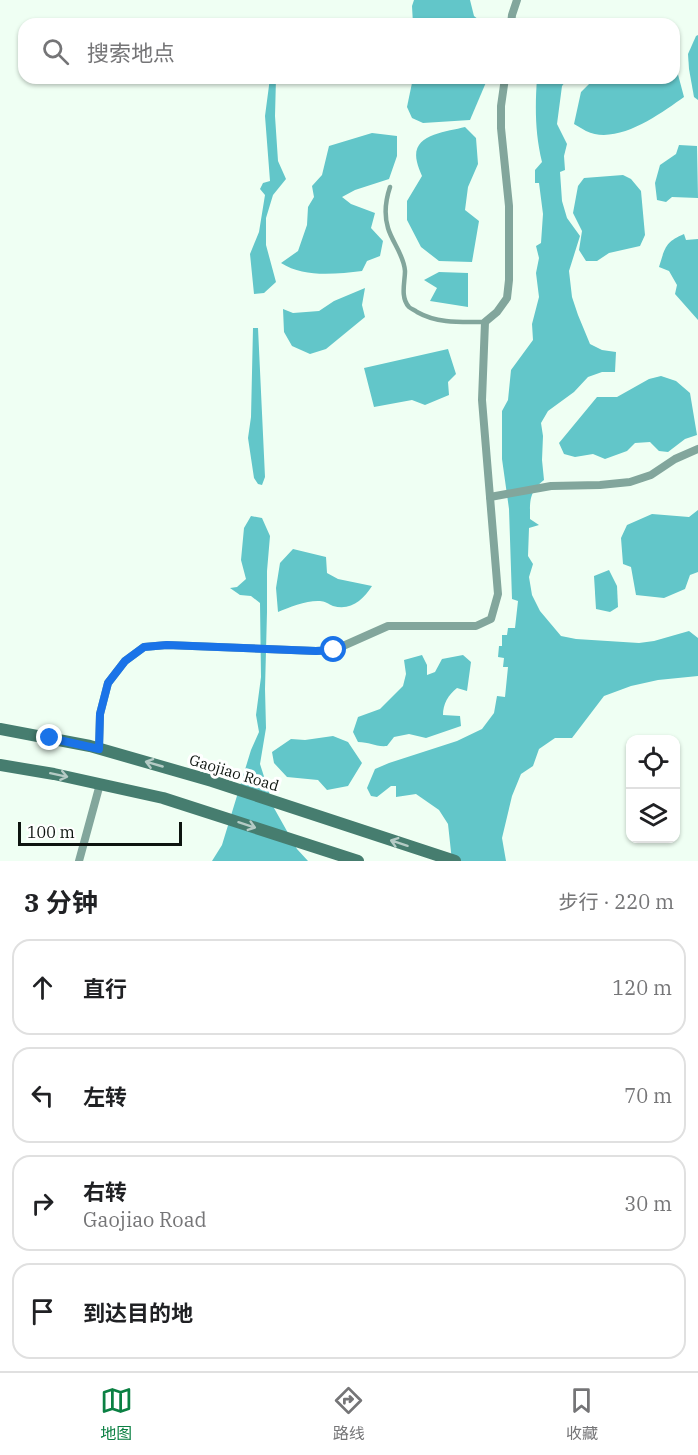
<!DOCTYPE html>
<html lang="zh">
<meta charset="utf-8">
<style>
body{margin:0;font-family:"IBM Plex Serif","Noto Sans SC",serif;background:#f2f2f2;color:#202124}
.controls{position:absolute;right:18px;bottom:18px;display:grid;overflow:hidden;border-radius:12px;box-shadow:0 2px 4px #0004}
.controls button{width:54px;height:54px;display:grid;place-items:center;padding:0;border:0;border-bottom:2px solid #e0e0e0;background:#fff;color:#202124;font:30px sans-serif}
.scale{position:absolute;left:18px;bottom:15px;width:164px;box-sizing:border-box;padding-left:6px;border:3px solid #0d140f;border-top:0;font-size:16px;line-height:21px;white-space:nowrap;color:#0d140f;-webkit-text-stroke:4px #fff;paint-order:stroke}
.stop{position:absolute;width:18px;height:18px;margin:-14px;border:4px solid #1a73e8;border-radius:50%;background:#fff}
.stop.end{background:#1a73e8;border-color:#fff;box-shadow:0 2px 6px #0008}
.list{margin:0;padding:0;list-style:none}
h2{display:flex;justify-content:space-between;align-items:center;height:78px;margin:0;padding:0 24px;font-size:26px}
h2 small{font-size:20px;font-weight:400;color:#757577}
.list li{display:grid;grid-template-columns:39px 1fr auto;gap:18px;align-items:center;box-sizing:border-box;height:96px;margin:0 12px 12px;padding:0 12px;border:2px solid #e0e0e0;border-radius:18px}
.list b{display:block;font-size:22px;white-space:nowrap}
.list p{margin:0;font-size:20px;white-space:nowrap;color:#757577}
.list em{font-size:20px;font-style:normal;color:#757577}
.icon{flex:none;width:33px;height:33px;fill:none;stroke:currentColor;stroke-width:2;stroke-linecap:round;stroke-linejoin:round}
.map{position:relative;flex:none;width:698px;height:861px;overflow:hidden}
.search{position:absolute;background:#fff;box-shadow:0 2px 4px #0004;left:18px;right:18px;top:18px;height:66px;display:flex;align-items:center;gap:15px;box-sizing:border-box;padding:0 21px;border-radius:18px;color:#757577;font-size:22px}
.sheet{height:510px;background:#fff}
nav{display:flex;justify-content:space-around;align-items:center;box-sizing:border-box;height:84px;border-top:2px solid #e0e0e0;background:#fff;font-size:16px;color:#757577}
nav a{display:grid;justify-items:center;gap:3px}
nav .on{color:#0b8043}
.map>svg:first-child{display:block}
.water{fill:#62c6c9}
.lines{fill:none;stroke-linecap:round;stroke-linejoin:round}
.lane{stroke:#82a69c;stroke-width:4.5}
.street{stroke:#82a69c;stroke-width:8}
.secondary{stroke:#467d6f;stroke-width:12}
.oneway{stroke:#b5cbc5}
.route{stroke:#1a73e8;stroke-width:8}
.labels{text-anchor:middle;stroke-width:6;stroke-linejoin:round;paint-order:stroke}
.street-label{font-size:15px;fill:#0d140f;stroke:#fff}
</style>
<div class="map">
<svg width="698" height="861" viewBox="0 0 698 861">
<rect width="100%" height="100%" fill="#effff3"/>
<g class="water">
<path d="M414,0H470L474,16L484,24H413L412,6Z"/>
<path d="M698,35V100L694,97L689,69L688,54L696,36Z"/>
<path d="M674,67H676L684,97C660,114 617,146 586,131C582,129 578,126 574,124L581,92L593,80L605,78H674Z"/>
<path d="M270,78H276L275,116L278,161L286,179L273,195L266,218V245L276,282L264,293L254,294L250,254L259,232L265,195L260,189L263,183L270,181L265,116Z"/>
<path d="M413,78H486L487,80L470,120L423,123L412,118L407,107Z"/>
<path d="M537,78H568L562,86L557,124L567,144L564,156L565,170L560,172L562,201L567,218L580,236L569,271L572,297L578,315L590,344L602,350L616,352L615,372H602L588,377L574,392L548,411L541,423L543,436L542,460L544,480C529,492 530,500 530,519L539,525L529,528L528,556L533,564L529,577L532,595L540,611L561,636L576,639L639,643L654,641L689,631L698,638V676L658,680L631,686L604,696L572,738H555L539,749L533,766L521,774L512,796L502,838L506,861H452L448,824L439,810L416,794L396,797V786H391L377,797L371,796L367,788L375,769L389,763L457,741L482,729L494,713L497,696L505,697L508,667H503L504,658L498,657L499,646H502V635H507L508,628H515L518,601L512,599L509,509L502,459V411L508,400L511,370L533,340L532,324L539,297L536,273L539,258L536,246L541,243L543,214L539,183H535V170L542,162C535,133 535,107 537,78Z"/>
<path d="M465,127L476,138L478,164L468,187L465,210L479,221L472,262L439,261L421,247L407,220V201L422,176C420,171 418,167 417,162C410,134 446,132 465,127Z"/>
<path d="M372,133L397,136V156L389,179L355,190L342,197L351,204L375,213L371,228L383,241L380,256L367,261L362,271C336,274 304,278 281,263L298,251L307,225L308,207L314,197L312,186L322,175L329,146Z"/>
<path d="M679,145L697,146L698,198L672,197L666,202L657,200L655,183L660,165L676,154Z"/>
<path d="M623,175L631,179L641,191L645,235L640,246L609,253L597,261H586L579,250L582,231L573,213L578,186L584,178Z"/>
<path d="M684,234L686,240L698,239V320L675,294L677,285L669,271L659,267C665,248 665,242 684,234Z"/>
<path d="M439,272L468,273V307L430,301L437,288L424,280Z"/>
<path d="M365,288L362,305L365,317L326,349L310,354L292,346L284,332L283,309L293,313L319,311L334,301Z"/>
<path d="M253,328H258L265,477L262,485L258,484L254,478L248,438L251,417Z"/>
<path d="M448,349L456,374L448,382L449,395L425,405L412,400L374,407L364,368Z"/>
<path d="M661,376L676,381L690,393L697,435L685,439L668,452L659,451L650,442L635,443L627,451L605,459L593,454L575,457L564,454L559,443L597,397H617L649,379Z"/>
<path d="M698,510V572L690,575L685,589L664,598L636,595L631,567L623,564L621,538L627,525L652,514L689,517Z"/>
<path d="M251,516L262,518L270,536L267,571V612L265,689L266,728L260,764L274,808L297,849L308,861H212L222,845L251,750L259,732L256,715L261,677L260,603L251,596L240,595L230,588L237,587L246,579L241,560L244,528Z"/>
<path d="M293,549L326,557L327,573L338,579L372,586C363,600 351,611 333,606C329,604 324,601 320,601C308,600 289,607 278,612L276,588L280,563Z"/>
<path d="M609,570L617,586L618,607L610,612L596,609L594,576Z"/>
<path d="M422,655L427,665V675L435,672L442,659L463,655L471,662L467,691L457,688C448,695 443,704 443,715L460,716L461,726L426,738L409,734L394,737L387,746C375,747 370,742 358,742L353,732L358,717L380,709L403,686L406,674L404,660Z"/>
<path d="M333,736L348,742L362,763L348,786L327,790L318,780L287,777L274,763L272,752L291,739L305,740Z"/>
</g>
<g class="lines">
<path class="lane" d="M390,187C386,199 384,215 388,228C392,242 404,255 405,271C405,282 400,297 409,307C411,309 415,310 417,312C438,324 462,322 485,322"/>
<g class="street">
<path d="M511,24L512,15L517,0"/>
<path d="M490,497L551,486L600,485L630,482L651,475L675,459L698,449"/>
<path d="M99,749L100,714L108,683L125,661L144,647L167,645L316,651L334,650L388,626H476L491,619L498,594L482,400L485,322L497,312L507,298L509,280V206L501,128V106L505,78"/>
<path d="M79,861L100,784"/>
</g>
<g class="secondary">
<path d="M0,729L90,746L212,781L455,861"/>
<path d="M0,765L54,774L163,798L358,861"/>
</g>
</g>
<defs><path id="oneway-shaft" d="M-6 0H5M1.5-3L5.5 0L1.5 3" fill="none" stroke-width="1.6" stroke-linecap="round" stroke-linejoin="round" transform="scale(1.5)"/></defs>
<g class="oneway">
<use href="#oneway-shaft" transform="translate(154 764) rotate(-164)"/>
<use href="#oneway-shaft" transform="translate(59 775) rotate(12)"/>
<use href="#oneway-shaft" transform="translate(247 825) rotate(18)"/>
<use href="#oneway-shaft" transform="translate(399 843) rotate(-162)"/>
</g>
<g class="lines">
<path class="route" d="M50,738L99,749L100,714L108,683L125,661L144,647L167,645L316,651L334,650"/>
</g>
<g class="labels">
<g class="street-label">
<text transform="translate(234 773) rotate(17)" y="5">Gaojiao Road</text>
</g>
</g>
</svg>
<div class="controls">
<button><svg class="icon" aria-label="locate" viewBox="0 0 24 24"><circle cx="12" cy="12" r="6"/><path d="M12 2v4M12 18v4M2 12h4M18 12h4"/></svg></button>
<button><svg class="icon" aria-label="layers" viewBox="0 0 24 24"><path d="M12 4l9 5-9 5-9-5zM3 14l9 5 9-5"/></svg></button>
</div>
<div class="scale">100 m</div>
<div class="stop" style="left:334px;top:650px"></div>
<div class="stop end" style="left:50px;top:738px"></div>
<div class="search"><svg class="icon" aria-label="search" viewBox="0 0 24 24"><circle cx="10" cy="10" r="6"/><path d="M15 15l6 6"/></svg>搜索地点</div>
</div>
<section class="sheet">
<h2>3 分钟<small>步行 · 220 m</small></h2>
<ul class="list">
<li><svg class="icon" aria-label="ahead" viewBox="0 0 24 24"><path d="M12 20V5M6 11l6-6 6 6"/></svg><div><b>直行</b></div><em>120 m</em></li>
<li><svg class="icon" aria-label="left" viewBox="0 0 24 24"><path d="M17 20v-9H6M10 6l-5 5 5 5"/></svg><div><b>左转</b></div><em>70 m</em></li>
<li><svg class="icon" aria-label="right" viewBox="0 0 24 24"><path d="M7 20v-9h11M14 6l5 5-5 5"/></svg><div><b>右转</b><p>Gaojiao Road</p></div><em>30 m</em></li>
<li><svg class="icon" aria-label="arrive" viewBox="0 0 24 24"><path d="M6 21V4h12l-3 4 3 4H6"/></svg><div><b>到达目的地</b></div></li>
</ul>
</section>
<nav>
<a class="on"><svg class="icon" aria-label="map" viewBox="0 0 24 24"><path d="M3 6l6-2 6 2 6-2v14l-6 2-6-2-6 2zM9 4v14M15 6v14"/></svg>地图</a>
<a><svg class="icon" aria-label="directions" viewBox="0 0 24 24"><path d="M12 3l9 9-9 9-9-9zM9 14v-3h6M13 9l2 2-2 2"/></svg>路线</a>
<a><svg class="icon" aria-label="saved" viewBox="0 0 24 24"><path d="M7 4h10v16l-5-4-5 4z"/></svg>收藏</a>
</nav>
